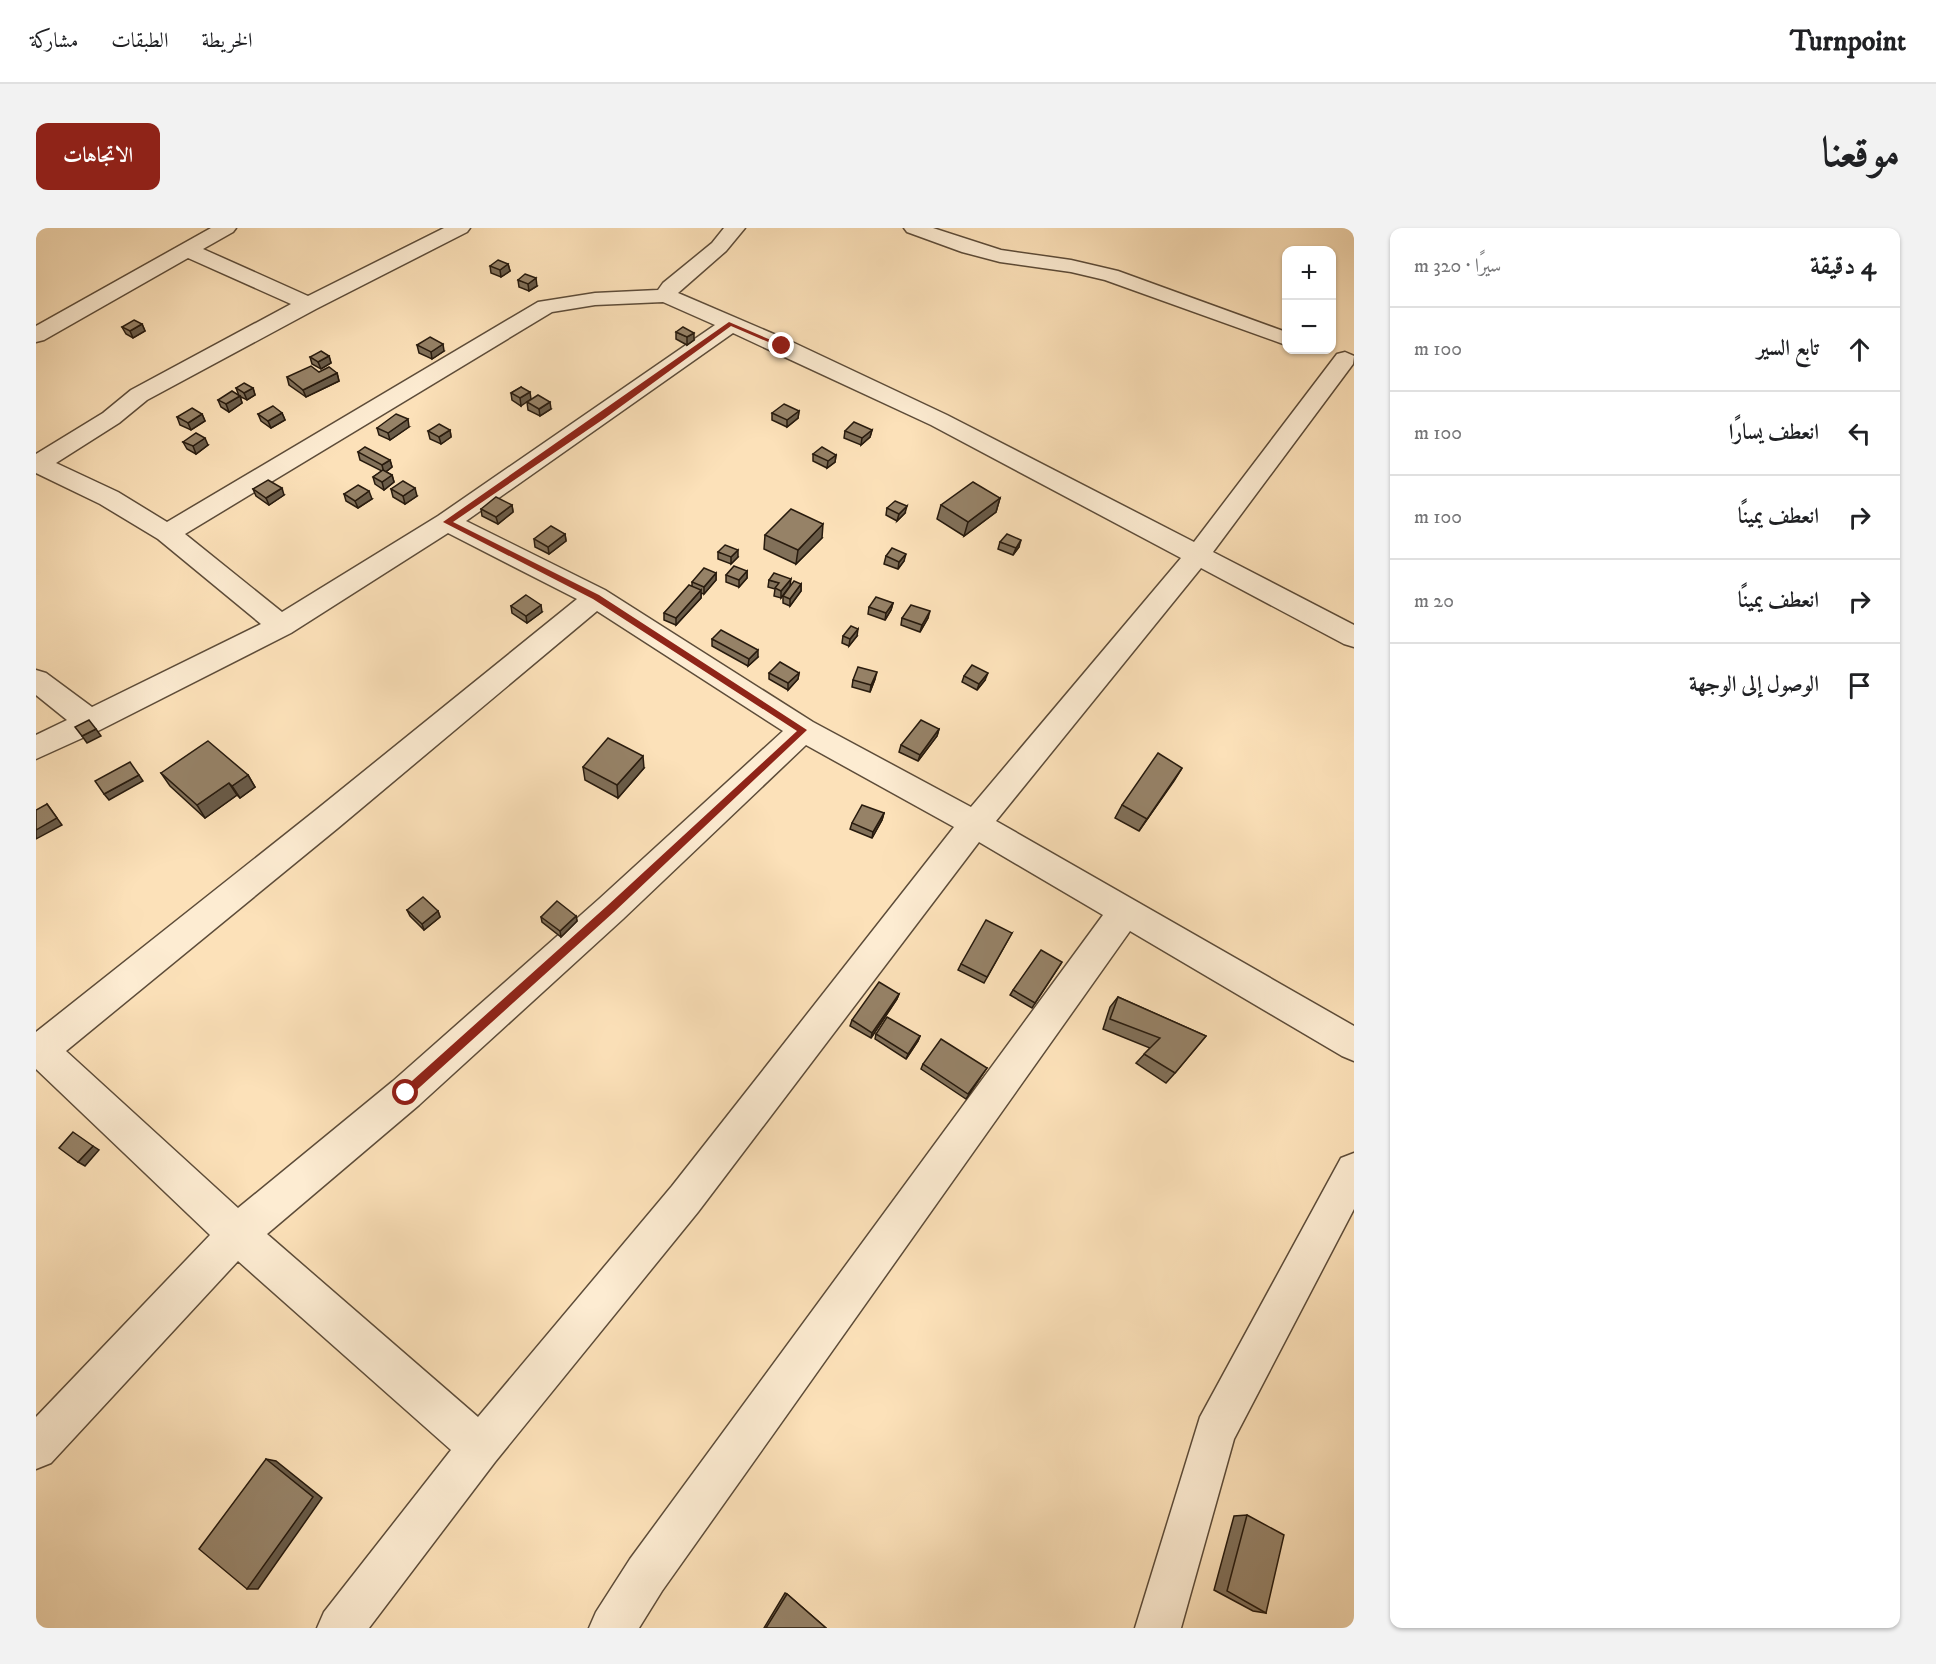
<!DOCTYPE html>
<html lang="ar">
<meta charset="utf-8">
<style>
body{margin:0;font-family:"IM FELL DW Pica",Amiri,serif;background:#f2f2f2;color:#202124;direction:rtl}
.controls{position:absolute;right:18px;top:18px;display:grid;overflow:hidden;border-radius:12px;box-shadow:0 2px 4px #0004}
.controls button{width:54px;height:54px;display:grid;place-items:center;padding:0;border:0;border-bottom:2px solid #e0e0e0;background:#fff;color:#202124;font:30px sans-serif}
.stop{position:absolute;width:18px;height:18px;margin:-14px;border:4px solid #8f2418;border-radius:50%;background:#fff}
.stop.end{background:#8f2418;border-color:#fff;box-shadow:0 2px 6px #0008}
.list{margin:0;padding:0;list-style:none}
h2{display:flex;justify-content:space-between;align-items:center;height:78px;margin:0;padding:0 24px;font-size:26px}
h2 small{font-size:20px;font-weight:400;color:#757577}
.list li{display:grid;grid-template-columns:39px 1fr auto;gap:18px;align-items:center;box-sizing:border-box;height:84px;padding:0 24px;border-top:2px solid #e0e0e0}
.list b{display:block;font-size:22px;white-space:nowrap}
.list em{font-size:20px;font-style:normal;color:#757577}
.icon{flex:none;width:33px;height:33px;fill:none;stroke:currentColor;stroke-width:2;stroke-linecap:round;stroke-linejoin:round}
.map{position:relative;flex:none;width:1318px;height:1400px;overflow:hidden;direction:ltr;border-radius:12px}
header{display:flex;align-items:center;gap:36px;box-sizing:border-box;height:84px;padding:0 30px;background:#fff;border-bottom:2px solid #e0e0e0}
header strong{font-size:28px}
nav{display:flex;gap:33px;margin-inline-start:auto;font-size:21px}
.intro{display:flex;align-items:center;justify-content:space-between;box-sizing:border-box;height:144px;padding:0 36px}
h1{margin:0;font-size:42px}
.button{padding:15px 27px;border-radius:12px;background:#8f2418;color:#fff;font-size:21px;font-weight:700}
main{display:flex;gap:36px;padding:0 36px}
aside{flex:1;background:#fff;border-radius:12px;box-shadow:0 2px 4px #0004}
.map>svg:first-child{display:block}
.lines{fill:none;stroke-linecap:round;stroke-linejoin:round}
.minor-casing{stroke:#5d4c39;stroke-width:3}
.minor{fill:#fdecd2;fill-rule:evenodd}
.wall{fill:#817059;stroke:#281b0e;stroke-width:1.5}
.shaded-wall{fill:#695b48;stroke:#281b0e;stroke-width:1.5}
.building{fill:#968267;stroke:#281b0e;stroke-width:1.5}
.route{fill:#8f2418}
</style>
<header>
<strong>Turnpoint</strong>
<nav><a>الخريطة</a><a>الطبقات</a><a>مشاركة</a></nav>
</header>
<div class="intro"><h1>موقعنا</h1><a class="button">الاتجاهات</a></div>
<main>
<aside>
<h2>4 دقيقة<small>سيرًا · 320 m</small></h2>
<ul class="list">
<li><svg class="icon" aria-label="ahead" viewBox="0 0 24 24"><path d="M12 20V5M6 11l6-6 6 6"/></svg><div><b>تابع السير</b></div><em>100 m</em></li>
<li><svg class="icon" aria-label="left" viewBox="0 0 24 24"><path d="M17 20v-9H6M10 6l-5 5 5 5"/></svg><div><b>انعطف يسارًا</b></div><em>100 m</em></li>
<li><svg class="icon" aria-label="right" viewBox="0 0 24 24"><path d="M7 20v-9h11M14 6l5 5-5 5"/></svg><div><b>انعطف يمينًا</b></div><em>100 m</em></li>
<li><svg class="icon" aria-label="right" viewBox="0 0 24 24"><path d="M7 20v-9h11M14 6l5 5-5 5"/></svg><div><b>انعطف يمينًا</b></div><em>20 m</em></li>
<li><svg class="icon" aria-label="arrive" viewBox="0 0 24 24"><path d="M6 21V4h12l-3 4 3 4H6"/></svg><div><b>الوصول إلى الوجهة</b></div></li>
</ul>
</aside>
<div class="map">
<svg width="1318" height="1400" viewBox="0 0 1318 1400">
<rect width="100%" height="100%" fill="#fce1b9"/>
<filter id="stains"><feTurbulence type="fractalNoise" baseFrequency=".00333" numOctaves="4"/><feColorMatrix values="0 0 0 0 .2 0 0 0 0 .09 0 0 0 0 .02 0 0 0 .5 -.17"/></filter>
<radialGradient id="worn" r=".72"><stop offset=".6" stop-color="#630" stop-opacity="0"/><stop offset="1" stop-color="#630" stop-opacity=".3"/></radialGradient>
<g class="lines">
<g class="minor-casing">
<g id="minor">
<path d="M175,0H200L197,4L167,21L272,68L408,0H434L431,4L280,81L111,172L83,195L20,235L82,264L131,294L502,74L559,65L622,62L627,55L676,15L688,0H709L690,23L642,65L754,113L911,187L1158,314L1301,126L1309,124L1318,128L1317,136L1177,324L1318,397V419L1308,416L1165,340L960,593L1318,798V833L1306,828L1094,703L626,1363L603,1400H553L560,1384L594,1331L1067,687L943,614L662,984L459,1234L333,1400H281L288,1384L415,1222L202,1033L15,1235L0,1241V1189L174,1007L0,841V804L280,582L541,371L412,305L255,405L64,502L0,531V507L31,492L0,467V442L10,445L56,479L225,396L122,311L64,276L0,245V226L67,185L95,162L255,76L152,30L8,112L0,114V98ZM627,74L679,97L402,288L246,384L149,306L516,84L559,77ZM697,105L895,197L1145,330L935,579L777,494L569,362L430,293ZM561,383L747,503L563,671L357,853L202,980L30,823L302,600ZM770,517L918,599L636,958L442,1189L231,1006L383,877L587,691Z"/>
<path d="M868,0H897L965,22L1035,32L1082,43L1250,104V117L1069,52L1035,44L964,34L926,24L871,4Z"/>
<path d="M1318,925V981L1198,1211L1145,1400H1099L1164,1189L1305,930Z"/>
</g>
</g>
<use href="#minor" class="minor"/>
</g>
<g class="wall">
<path d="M472,36L474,43L465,49L455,45L454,38Z"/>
<path d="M482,52L501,58L493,63L483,59Z"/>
<path d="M106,96L109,103L97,110L90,106L86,99Z"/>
<path d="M640,104L658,112L651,117L640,111Z"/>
<path d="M381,117L408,123L396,131L383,125Z"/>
<path d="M293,128L295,135L285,141L276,136L274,129Z"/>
<path d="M283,144L301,145L303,153L270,169L253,157L251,149Z"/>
<path d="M485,159V178L476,172L475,165Z"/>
<path d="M200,160H217L219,167L211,172L203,168Z"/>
<path d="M204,168L206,175L193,184L185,179L182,172Z"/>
<path d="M491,174L515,181L504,188L492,182Z"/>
<path d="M763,183L762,190L751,199L736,192V185Z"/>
<path d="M246,185L249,192L235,200L225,193L222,186Z"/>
<path d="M166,186L169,193L155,202L144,197L141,189Z"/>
<path d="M373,199L354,212L343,207L341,200Z"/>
<path d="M414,202L415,209L405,216L394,211L392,203Z"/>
<path d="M836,202L834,209L825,217L808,210L809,203Z"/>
<path d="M147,214L172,217L160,226L151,221Z"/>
<path d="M322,224L354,232L356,239L350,244L356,247L358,254L348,262L339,256L337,249L346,243L324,232Z"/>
<path d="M777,226L800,227L799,234L791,240L777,233Z"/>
<path d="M217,261L248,267L233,277L220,268Z"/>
<path d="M355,261L381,268L369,276L357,269Z"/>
<path d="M308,266L336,271L322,280L310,273Z"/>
<path d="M964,270L960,284L928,308L901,291L905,277Z"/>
<path d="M476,277L477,284L462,296L446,288L445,281Z"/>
<path d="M851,280L869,285L861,293L850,287Z"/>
<path d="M529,306L530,313L513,326L499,319L498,311Z"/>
<path d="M729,307L786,310L760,336L728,321Z"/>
<path d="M964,314L983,319L977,327L962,321Z"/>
<path d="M682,324L702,329L695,336L682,331Z"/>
<path d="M850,328L868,333L862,341L848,336Z"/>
<path d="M711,343V350L703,359L690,354V347Z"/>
<path d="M680,345V352L668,366L665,365V370L640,397L628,392V385L656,359V354Z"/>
<path d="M733,352L754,358L745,370L738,368L739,361L732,359Z"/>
<path d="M765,356V363L754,378L747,375V368Z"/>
<path d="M857,375L855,382L849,392L832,386L833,379Z"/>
<path d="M475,378L506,384L491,395L476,385Z"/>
<path d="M866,390H892L884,404L865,397Z"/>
<path d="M807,408H821L813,418L806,415Z"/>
<path d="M676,411L722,429L712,438L676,418Z"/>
<path d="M733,445H763L762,451L752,462L733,451Z"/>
<path d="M928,448L949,452L941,462L926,454Z"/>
<path d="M839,451L834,464L816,459L817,452Z"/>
<path d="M903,501L901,508L882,533L863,524L865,517Z"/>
<path d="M547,539L608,540L582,570L549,552Z"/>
<path d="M1146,540L1103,603L1079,590L1086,577Z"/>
<path d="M125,545L212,547L219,559L204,570L201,567L169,590L134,558Z"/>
<path d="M848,585L846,592L836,610L814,601L816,595Z"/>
<path d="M371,682L402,683L404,689L388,702L374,688Z"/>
<path d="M540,688L541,693L525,709L506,694L505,689Z"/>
<path d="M976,705L948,755L922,742L925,736Z"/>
<path d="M1026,734L996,780L974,767L977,762Z"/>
<path d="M863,766L861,771L835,810L814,798L816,792Z"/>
<path d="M1082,769L1170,808L1139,845L1130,855L1100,835L1114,820L1067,801L1074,779Z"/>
<path d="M840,806L884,808L882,813L870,831L839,811Z"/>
<path d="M887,836L951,840L930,871L885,841Z"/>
<path d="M1211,1287L1230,1385L1217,1383L1178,1362L1198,1288Z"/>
<path d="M749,1365L751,1366L790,1400H728Z"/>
</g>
<g class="shaded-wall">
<path d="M472,36L474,43L465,49L464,42Z"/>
<path d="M500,50L501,58L493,63L492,56Z"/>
<path d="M106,96L109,103L97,110L94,103Z"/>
<path d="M658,105V112L651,117V109Z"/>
<path d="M407,116L408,123L396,131L395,124Z"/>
<path d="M293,128L295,135L285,141L282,134Z"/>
<path d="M301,145L303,153L270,169L267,162Z"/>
<path d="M217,160L219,167L211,172L208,165Z"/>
<path d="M494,164L495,171L485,178L484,170Z"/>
<path d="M204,168L206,175L193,184L190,176Z"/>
<path d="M514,174L515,181L504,188L503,181Z"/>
<path d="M763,183L762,190L751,199V192Z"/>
<path d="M246,185L249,192L235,200L232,193Z"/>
<path d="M166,186L169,193L155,202L152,195Z"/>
<path d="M372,191L373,199L354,212L352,205Z"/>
<path d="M414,202L415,209L405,216L403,209Z"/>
<path d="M836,202L834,209L825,217L826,210Z"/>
<path d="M169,210L172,217L160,226L157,218Z"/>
<path d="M800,227L799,234L791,240L792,233Z"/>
<path d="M354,232L356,239L348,245L346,237Z"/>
<path d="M356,247L358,254L348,262L346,254Z"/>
<path d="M246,260L248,267L233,277L230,270Z"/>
<path d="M379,260L381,268L369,276L367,268Z"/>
<path d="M333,263L336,271L322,280L319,273Z"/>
<path d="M964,270L960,284L928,308L932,294Z"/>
<path d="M476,277L477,284L462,296L460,289Z"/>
<path d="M871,278L869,285L861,293L863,286Z"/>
<path d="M787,296L786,310L760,336L762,322Z"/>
<path d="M529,306L530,313L513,326L512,319Z"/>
<path d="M985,312L983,319L977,327L980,320Z"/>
<path d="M702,322V329L695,336V329Z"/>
<path d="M870,326L868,333L862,341L863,334Z"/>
<path d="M711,343V350L703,359V352Z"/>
<path d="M680,345V352L668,366V359Z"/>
<path d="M755,351L754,358L745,370V363Z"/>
<path d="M765,356V363L754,378V371Z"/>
<path d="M665,362V370L640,397V390Z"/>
<path d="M857,375L855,382L849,392L850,385Z"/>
<path d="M505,377L506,384L491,395L490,388Z"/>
<path d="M894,383L892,390L884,404L886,397Z"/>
<path d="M822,401L821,408L813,418L814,411Z"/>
<path d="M722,422V429L712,438L713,431Z"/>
<path d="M841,444L839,451L834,464L835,457Z"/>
<path d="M763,445L762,451L752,462V455Z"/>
<path d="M952,445L949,452L941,462L943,456Z"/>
<path d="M60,501L65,508L51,515L46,508Z"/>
<path d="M903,501L901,508L882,533L884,527Z"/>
<path d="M607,528L608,540L582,570L581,557Z"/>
<path d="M1146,540L1138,553L1103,603L1111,591Z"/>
<path d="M103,547L107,553L73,572L68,566Z"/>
<path d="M212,547L219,559L204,570L196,558Z"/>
<path d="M193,555L201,567L169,590L161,577Z"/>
<path d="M11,576L26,597L0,611V602Z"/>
<path d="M848,585L846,592L836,610L837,604Z"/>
<path d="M402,683L404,689L388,702L386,696Z"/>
<path d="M540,688L541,693L525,709L524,703Z"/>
<path d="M863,766L861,771L835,810L836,805Z"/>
<path d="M884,808L882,813L870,831L872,826Z"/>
<path d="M57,918L63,922L49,938L42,934Z"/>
<path d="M230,1231L240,1233L286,1270L222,1361H211Z"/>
</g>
<g class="building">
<path d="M462,32L472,36L464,42L454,38Z"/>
<path d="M489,46L500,50L492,56L482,52Z"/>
<path d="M98,92L106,96L94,103L86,99Z"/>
<path d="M647,99L658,105L651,109L640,104Z"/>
<path d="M394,109L407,116L395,124L381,117Z"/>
<path d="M285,123L293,128L282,134L274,129Z"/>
<path d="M275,138L283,144L293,139L301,145L267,162L251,149Z"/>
<path d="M208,155L217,160L208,165L200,160Z"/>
<path d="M485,159L494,164L484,170L475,165Z"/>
<path d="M196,163L204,168L190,176L182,172Z"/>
<path d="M502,167L514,174L503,181L491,174Z"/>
<path d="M748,176L763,183L751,192L736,185Z"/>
<path d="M237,178L246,185L232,193L222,186Z"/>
<path d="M156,180L166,186L152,195L141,189Z"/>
<path d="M360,186L372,191L352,205L341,200Z"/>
<path d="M818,194L836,202L826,210L809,203Z"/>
<path d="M403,196L414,202L403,209L392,203Z"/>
<path d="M160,205L169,210L157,218L147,214Z"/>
<path d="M329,219L354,232L346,237L322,224Z"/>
<path d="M786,219L800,227L792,233L777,226Z"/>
<path d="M347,242L356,247L346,254L337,249Z"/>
<path d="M232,252L246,260L230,270L217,261Z"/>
<path d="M367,253L379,260L367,268L355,261Z"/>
<path d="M937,254L964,270L932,294L905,277Z"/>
<path d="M322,257L333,263L319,273L308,266Z"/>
<path d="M460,269L476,277L460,289L445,281Z"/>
<path d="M859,273L871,278L863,286L851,280Z"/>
<path d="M755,281L787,296L762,322L729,307Z"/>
<path d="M515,298L529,306L512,319L498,311Z"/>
<path d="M971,306L985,312L980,320L964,314Z"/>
<path d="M689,317L702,322L695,329L682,324Z"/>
<path d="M856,320L870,326L863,334L850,328Z"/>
<path d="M698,338L711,343L703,352L690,347Z"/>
<path d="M668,340L680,345L668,359L656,354Z"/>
<path d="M738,345L755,351L745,363L739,360L743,355L733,352Z"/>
<path d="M758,353L765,356L754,371L747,368Z"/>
<path d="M653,357L665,362L640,390L628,385Z"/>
<path d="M490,367L505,377L490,388L475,378Z"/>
<path d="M840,369L857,375L850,385L833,379Z"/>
<path d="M875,377L894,383L886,397L866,390Z"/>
<path d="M815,398L822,401L814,411L807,408Z"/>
<path d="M685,402L722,422L713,431L676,411Z"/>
<path d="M744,434L763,445L752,455L733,445Z"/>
<path d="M936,437L952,445L943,456L928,448Z"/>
<path d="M822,439L841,444L835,457L817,452Z"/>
<path d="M53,492L60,501L46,508L39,499Z"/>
<path d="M885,492L903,501L884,527L865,517Z"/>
<path d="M572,510L607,528L581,557L547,539Z"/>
<path d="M172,513L212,547L196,558L193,555L161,577L125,545Z"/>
<path d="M1122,525L1146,540L1111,591L1086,577Z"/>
<path d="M94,534L103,547L68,566L59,553Z"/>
<path d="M11,576L21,590L0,602V582Z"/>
<path d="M826,577L848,585L837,604L816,595Z"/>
<path d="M387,669L402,683L386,696L371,682Z"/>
<path d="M521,673L540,688L524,703L505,689Z"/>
<path d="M950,692L976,705L951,749L925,736Z"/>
<path d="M1005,722L1026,734L999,775L977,762Z"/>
<path d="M843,754L863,766L836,805L816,792Z"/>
<path d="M1082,769L1170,808L1139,845L1108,826L1124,810L1074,791Z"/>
<path d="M851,789L884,808L872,826L840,806Z"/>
<path d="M905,811L951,840L932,866L887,836Z"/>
<path d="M37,904L57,918L42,934L23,920Z"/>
<path d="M230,1231L277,1269L211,1361L163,1321Z"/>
<path d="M1211,1287L1248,1307L1230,1385L1191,1363Z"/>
<path d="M751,1366L790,1400H730Z"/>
</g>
<path class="route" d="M693,94L749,118L744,119L695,98L569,190L417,294L563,367L771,502L578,684L374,868H367V861L571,678L761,503L557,371L407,294Z"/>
<rect width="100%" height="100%" filter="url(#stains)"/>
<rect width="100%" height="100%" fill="url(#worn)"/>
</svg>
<div class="controls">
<button>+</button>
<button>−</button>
</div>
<div class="stop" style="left:370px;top:865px"></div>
<div class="stop end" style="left:746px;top:118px"></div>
</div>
</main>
